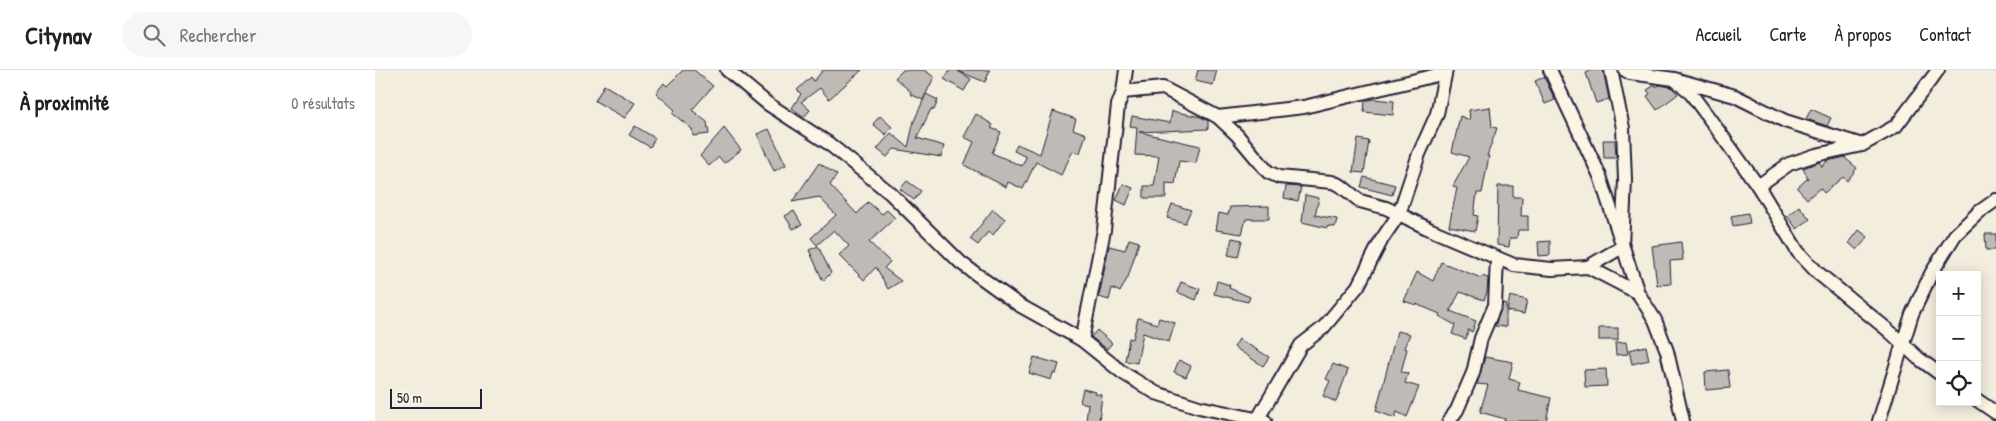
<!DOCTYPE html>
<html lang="fr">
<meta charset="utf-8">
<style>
body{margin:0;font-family:"Patrick Hand",sans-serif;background:#f6f6f6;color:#222}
.controls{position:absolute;right:15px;bottom:15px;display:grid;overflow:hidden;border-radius:0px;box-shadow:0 2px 12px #0003}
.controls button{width:45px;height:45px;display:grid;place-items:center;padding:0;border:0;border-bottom:1px solid #e0e0e0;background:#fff;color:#222;font:25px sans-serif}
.scale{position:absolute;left:15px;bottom:12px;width:92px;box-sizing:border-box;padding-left:5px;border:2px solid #22223b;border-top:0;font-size:14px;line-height:18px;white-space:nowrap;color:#22223b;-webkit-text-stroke:4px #fcf5e5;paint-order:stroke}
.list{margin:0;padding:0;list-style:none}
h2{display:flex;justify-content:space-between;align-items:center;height:65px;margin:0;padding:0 20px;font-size:21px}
h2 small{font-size:16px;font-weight:400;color:#767676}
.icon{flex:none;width:28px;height:28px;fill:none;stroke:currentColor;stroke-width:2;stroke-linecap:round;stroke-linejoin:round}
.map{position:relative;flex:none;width:1621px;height:351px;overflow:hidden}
header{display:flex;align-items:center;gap:30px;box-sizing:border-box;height:70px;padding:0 25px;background:#fff;border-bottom:1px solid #e0e0e0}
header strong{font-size:24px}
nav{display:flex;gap:28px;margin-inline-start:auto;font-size:18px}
.search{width:350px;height:45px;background:#f6f6f6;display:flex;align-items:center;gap:12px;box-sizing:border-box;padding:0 18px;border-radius:28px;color:#767676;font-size:19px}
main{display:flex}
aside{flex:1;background:#fff}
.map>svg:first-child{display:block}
.building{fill:#bfbab6;stroke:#22223b}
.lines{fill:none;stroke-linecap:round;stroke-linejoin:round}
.street-casing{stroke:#22223b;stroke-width:16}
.street{stroke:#fcf5e5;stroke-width:12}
</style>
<header>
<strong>Citynav</strong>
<div class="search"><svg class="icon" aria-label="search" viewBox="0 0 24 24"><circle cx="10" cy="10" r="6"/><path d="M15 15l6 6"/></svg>Rechercher</div>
<nav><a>Accueil</a><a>Carte</a><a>À propos</a><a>Contact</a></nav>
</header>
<main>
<aside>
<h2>À proximité<small>0 résultats</small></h2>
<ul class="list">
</ul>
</aside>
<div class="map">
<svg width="1621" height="351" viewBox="0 0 1621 351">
<rect width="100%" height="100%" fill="#f3edde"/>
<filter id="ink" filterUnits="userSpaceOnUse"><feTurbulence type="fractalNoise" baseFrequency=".02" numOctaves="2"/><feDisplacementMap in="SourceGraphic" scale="10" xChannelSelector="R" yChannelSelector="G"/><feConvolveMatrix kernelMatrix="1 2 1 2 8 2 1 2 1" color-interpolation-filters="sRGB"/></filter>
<g filter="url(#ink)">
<g class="building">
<path d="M308,0H319L338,16L317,40L332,52L334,64L318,66L317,59L297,43L300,40L281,23L289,13L292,16Z"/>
<path d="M448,0H487L454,29L445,18L426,32L435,40L429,47L417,38L426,24L422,20L436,7L439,11Z"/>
<path d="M528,0H549L559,7L548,30L535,24L536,22L520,8Z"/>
<path d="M575,0H615L610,12L583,1L596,9L589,21L569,9Z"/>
<path d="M823,0H842L838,15L820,11Z"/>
<path d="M1217,0H1228L1234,29L1221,33L1211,3Z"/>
<path d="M1169,7L1180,30L1170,34L1160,11Z"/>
<path d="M229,15L260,33L250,48L220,31Z"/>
<path d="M1280,15L1282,17L1284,15L1296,17L1303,24L1282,40L1272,26L1275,24L1272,20Z"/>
<path d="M551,24L563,30L559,40L556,39L542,68L569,76L566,87L519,79L512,87L502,79L516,63L533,77L539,51Z"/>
<path d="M998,29L1019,31L1018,45L989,42L990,31Z"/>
<path d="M1115,37L1117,57L1122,58L1112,86H1114L1107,123H1102L1099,145L1103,146L1100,161L1074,156L1082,118L1078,116L1094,87L1077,82L1085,46L1095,50L1094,40Z"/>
<path d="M1436,39L1456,48L1452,56L1431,49Z"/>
<path d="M678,41L701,49L698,59L711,64L705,83L698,81L686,105L661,92L648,119L633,112L631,117L589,95L599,72L589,67L601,44L618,55L616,58L626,62L617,83L647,96L651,87L639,81L642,74L665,84Z"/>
<path d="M797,41L826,47L833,51V59L764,62L825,76L821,93L804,91L800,114L791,113V128H769V116H779L784,86L760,85L762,57L755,56L757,46L795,53Z"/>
<path d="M505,46L517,57L511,65L498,54Z"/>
<path d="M260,56L280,68L275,77L254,65Z"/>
<path d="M349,58L366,80L349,93L344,87L334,96L325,86Z"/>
<path d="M394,59L411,95L399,101L382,64Z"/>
<path d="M983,69L994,71L989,103L978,102Z"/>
<path d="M1228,70H1240L1241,88H1229Z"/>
<path d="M1471,87L1470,88L1482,98L1472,111L1468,107L1449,123L1445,118L1432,129L1422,118L1433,108L1428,98L1445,92L1447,97L1452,91Z"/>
<path d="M444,93L462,105L455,115L482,144L493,132L507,144L512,140L520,148L494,172L515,192L509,198L526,211L513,219L501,197L489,210L464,185L474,176L459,160L442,175L436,168L461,145L444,127L417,132Z"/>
<path d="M989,107L1020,115L1017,125L986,117Z"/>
<path d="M532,111L546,121L539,130L525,119Z"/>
<path d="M748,114L758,118L751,135L741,130Z"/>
<path d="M911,116L926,117L923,131L909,128Z"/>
<path d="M1123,116H1138V127H1147L1146,146H1153V160H1143L1142,168H1135L1134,177L1122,175Z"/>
<path d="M930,125L944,128L940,145L962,149L960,157L953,156L952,158L927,152Z"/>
<path d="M797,134L816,140L810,153L792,148Z"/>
<path d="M894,136V149H871L867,164L841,160L844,143L853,145L855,137Z"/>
<path d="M1424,136L1435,149L1422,159L1412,146Z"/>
<path d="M618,139L630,149L618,165L613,162L603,175L595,169Z"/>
<path d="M419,141L427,155L418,159L410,146Z"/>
<path d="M1373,143L1375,153L1358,156L1356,146Z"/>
<path d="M1484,160L1493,167L1482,180L1474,173Z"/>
<path d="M1610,164H1621V180H1611Z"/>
<path d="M857,168L867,170L863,187L853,185Z"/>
<path d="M754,169L764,172L753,207L745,222L737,218L734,230L724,227L734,176L750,180Z"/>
<path d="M1175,171V185L1164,186L1163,172Z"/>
<path d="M1306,172L1308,190L1295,191L1296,214L1282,215L1277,176Z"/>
<path d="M443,176L456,203L448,211L434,180Z"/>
<path d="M1066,192L1106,208L1107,206L1113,208L1112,222L1109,230L1085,222L1075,241L1101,251L1097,262L1093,260L1091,269L1077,264L1080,255L1064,246L1065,244L1041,234V235L1029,231L1042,202L1058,211Z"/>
<path d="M842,211L855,215L854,218L875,227L873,232L839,224Z"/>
<path d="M806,212L825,219L821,230L802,222Z"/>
<path d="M1135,226L1152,230L1149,244L1132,241Z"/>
<path d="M1128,233L1131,234V257L1120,256Z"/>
<path d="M763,248L782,254L784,248L800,253L794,272L768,263L762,293L750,291L754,268L758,269Z"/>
<rect x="1224" y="258" width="19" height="12"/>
<path d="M722,260L737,273L732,279L716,267Z"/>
<path d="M1022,261L1035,264L1029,278L1032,279L1026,302L1033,303L1030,313L1044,317L1032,347L1022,342L1020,348L1001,341Z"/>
<path d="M864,269L894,287L888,296L859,277Z"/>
<path d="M1251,272L1253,284L1241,285L1240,273Z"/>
<path d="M1271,276L1274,290L1257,294L1254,280Z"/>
<path d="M659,287L684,294L681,304L678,303L676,310L654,303Z"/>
<path d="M1110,287L1138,292L1134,309L1145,312L1143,320L1176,328L1171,351H1129L1130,349L1105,342L1113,315L1102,314Z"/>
<path d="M804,290L816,296L811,307L799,302Z"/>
<path d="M958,294L973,300L961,332L948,326L955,311L951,309Z"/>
<path d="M1231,299L1232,316L1210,317L1209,300Z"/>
<path d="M1353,300L1355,318L1331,320L1330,302Z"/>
<path d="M708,319L721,322L720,324L727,325L724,351H711L713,334L705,332Z"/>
</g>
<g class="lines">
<g class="street-casing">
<g id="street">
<path d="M352,0L393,34L453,73L515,123L586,193L644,235L707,270L748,303L781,323L824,337L890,351"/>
<path d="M1175,0L1225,106L1263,223L1280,250L1292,281L1308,351"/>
<path d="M1250,0L1255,3L1299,9L1360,26L1410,51L1487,75"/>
<path d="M1299,9L1314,21L1345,63L1383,116L1423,182L1443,203L1513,260L1543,288L1565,304"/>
<path d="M748,22L788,18L843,47L862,65L893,102L904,107L957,112L965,115L985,131L1011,138L1024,144L1044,84L1062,44L1071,0"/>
<path d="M843,47L929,37L1070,3"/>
<path d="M1383,116L1414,94L1441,85L1487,75L1521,56L1563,0"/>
<path d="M1213,197L1247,177L1250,110L1248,58L1236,0"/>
<path d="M707,270L729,160L743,35L748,22L751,0"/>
<path d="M1602,330L1621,343"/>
<path d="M882,350L926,275L948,258L983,216L1007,169L1024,144L1054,159L1139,195L1177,199L1213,197L1263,223"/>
<path d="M1074,351L1082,340L1098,303L1106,268L1120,235L1122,188"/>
<path d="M1504,351L1537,244L1556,204L1580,165L1604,142L1621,130"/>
</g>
</g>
<use href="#street" class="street"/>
</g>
</g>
</svg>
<div class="controls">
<button>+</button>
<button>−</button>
<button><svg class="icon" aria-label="locate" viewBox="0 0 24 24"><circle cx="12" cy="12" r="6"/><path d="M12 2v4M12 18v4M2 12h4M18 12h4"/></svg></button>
</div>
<div class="scale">50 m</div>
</div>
</main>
